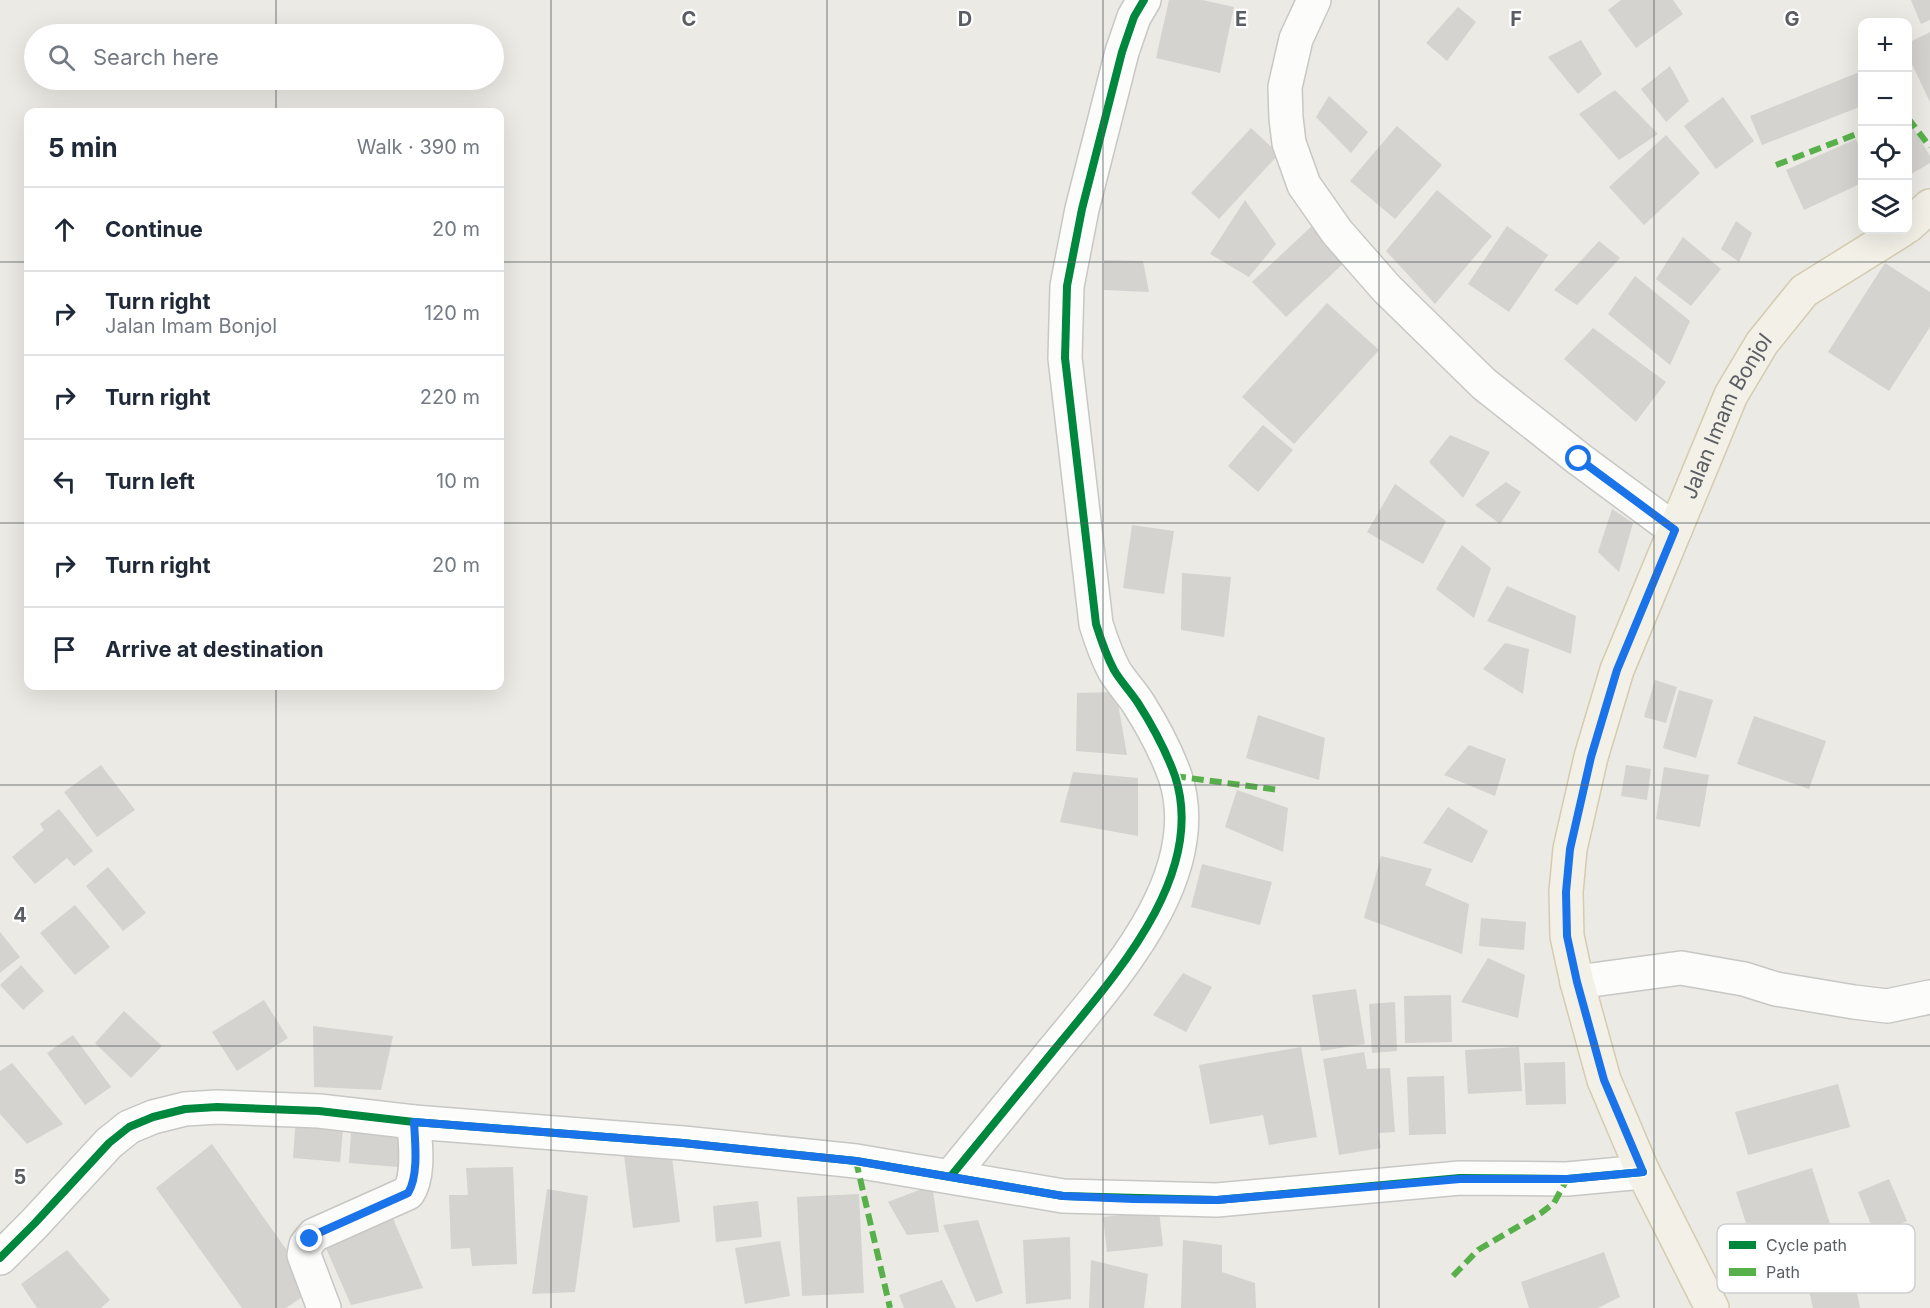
<!DOCTYPE html>
<meta charset="utf-8">
<style>
body{margin:0;font-family:Inter,sans-serif;background:#f2f2f3;color:#1f2937}
.controls{position:absolute;right:18px;top:18px;display:grid;overflow:hidden;border-radius:12px;box-shadow:0 6px 24px #0002}
.controls button{width:54px;height:54px;display:grid;place-items:center;padding:0;border:0;border-bottom:2px solid #e0e1e3;background:#fff;color:#1f2937;font:30px sans-serif}
.stop{position:absolute;width:18px;height:18px;margin:-14px;border:4px solid #1a73e8;border-radius:50%;background:#fff}
.stop.end{background:#1a73e8;border-color:#fff;box-shadow:0 2px 6px #0008}
.list{margin:0;padding:0;list-style:none}
h2{display:flex;justify-content:space-between;align-items:center;height:78px;margin:0;padding:0 24px;font-size:26px}
h2 small{font-size:20px;font-weight:400;color:#747a83}
.list li{display:grid;grid-template-columns:39px 1fr auto;gap:18px;align-items:center;box-sizing:border-box;height:84px;padding:0 24px;border-top:2px solid #e0e1e3}
.list b{display:block;font-size:22px;white-space:nowrap}
.list p{margin:0;font-size:20px;white-space:nowrap;color:#747a83}
.list em{font-size:20px;font-style:normal;color:#747a83}
.icon{flex:none;width:33px;height:33px;fill:none;stroke:currentColor;stroke-width:2;stroke-linecap:round;stroke-linejoin:round}
.map{position:relative;flex:none;width:1930px;height:1308px;overflow:hidden}
.search{position:absolute;background:#fff;box-shadow:0 6px 24px #0002;left:24px;top:24px;width:480px;height:66px;display:flex;align-items:center;gap:15px;box-sizing:border-box;padding:0 21px;border-radius:33px;color:#747a83;font-size:22px}
.panel{position:absolute;background:#fff;box-shadow:0 6px 24px #0002;left:24px;top:108px;width:480px;height:582px;border-radius:12px}
.map>svg:first-child{display:block}
.building{fill:#d4d3cf}
.lines{fill:none;stroke-linecap:round;stroke-linejoin:round}
.street-casing{stroke:#c7c7c5;stroke-width:36}
.primary-casing{stroke:#d4cbb0;stroke-width:36}
.street{stroke:#fcfcfb;stroke-width:33}
.primary{stroke:#f2f0e7;stroke-width:33}
.quiet{stroke:#58b04a;stroke-width:6;stroke-dasharray:12 6;stroke-linecap:butt}
.cycleway-casing{stroke:#fff;stroke-width:11}
.cycleway{stroke:#00873e;stroke-width:8}
.route{stroke:#1a73e8;stroke-width:8}
.grid{fill:none;stroke:#5a5e63;stroke-width:1.5;stroke-opacity:0.55}
.labels{text-anchor:middle;stroke-width:4.5;stroke-linejoin:round;paint-order:stroke}
.street-label{font-size:21px;fill:#5a5e63;stroke:#fff}
.key{fill:#fff;stroke:#cecfd0;stroke-width:1.5}
.key-label{font-size:16px;fill:#5a5e63}
.grid-label{font-size:20px;text-anchor:middle;font-weight:bold;fill:#5a5e63;stroke:#fff;stroke-width:4.5;stroke-linejoin:round;paint-order:stroke}
</style>
<div class="map">
<svg width="1930" height="1308" viewBox="0 0 1930 1308">
<rect width="100%" height="100%" fill="#ebeae4"/>
<g class="building">
<path d="M1169,0H1202L1234,7L1220,73L1156,58Z"/>
<path d="M1621,0H1673L1683,14L1636,48L1608,10Z"/>
<path d="M1911,0H1930V20L1921,24Z"/>
<path d="M1458,7L1476,22L1447,61L1426,43Z"/>
<path d="M1930,32V102L1908,56V43Z"/>
<path d="M1581,40L1602,74L1578,94L1548,57Z"/>
<path d="M1670,66L1689,101L1666,122L1641,89Z"/>
<path d="M1862,71V106L1762,145L1750,116Z"/>
<path d="M1615,90L1658,134L1619,160L1579,114Z"/>
<path d="M1329,96L1368,132L1351,153L1316,117Z"/>
<path d="M1723,97L1754,141L1716,169L1684,126Z"/>
<path d="M1911,124L1930,156V163L1908,176V126Z"/>
<path d="M1397,126L1442,165L1395,219L1350,181Z"/>
<path d="M1251,128L1279,154L1219,219L1191,193Z"/>
<path d="M1666,135L1700,173L1644,225L1609,187Z"/>
<path d="M1856,139L1862,154V183L1804,210L1786,170Z"/>
<path d="M1437,190L1492,236L1435,304L1386,251Z"/>
<path d="M1245,200L1276,244L1249,277L1210,254Z"/>
<path d="M1736,221L1752,233L1739,262L1721,249Z"/>
<path d="M1313,225L1346,261L1286,317L1252,282Z"/>
<path d="M1507,226L1548,255L1509,312L1468,284Z"/>
<path d="M1683,237L1721,269L1691,306L1656,279Z"/>
<path d="M1599,241L1620,258L1577,305L1554,290Z"/>
<path d="M1104,260L1143,261L1149,292L1104,290Z"/>
<path d="M1885,263L1930,292V327L1889,391L1828,352Z"/>
<path d="M1635,276L1690,321L1670,365L1608,314Z"/>
<path d="M1327,303L1379,350L1294,444L1242,397Z"/>
<path d="M1593,328L1666,382L1636,422L1564,359Z"/>
<path d="M1263,425L1293,450L1258,492L1228,466Z"/>
<path d="M1450,435L1490,452L1463,498L1429,462Z"/>
<path d="M1506,482L1521,492L1500,524L1475,505Z"/>
<path d="M1395,484L1446,521L1423,564L1367,532Z"/>
<path d="M1612,509L1633,523L1619,572L1598,552Z"/>
<path d="M1132,525L1174,531L1164,594L1123,588Z"/>
<path d="M1462,545L1491,568L1474,618L1436,589Z"/>
<path d="M1182,573L1231,577L1224,637L1181,630Z"/>
<path d="M1507,586L1576,616L1571,654L1487,621Z"/>
<path d="M1505,643L1529,649L1523,694L1483,669Z"/>
<path d="M1655,680L1677,687L1666,723L1644,717Z"/>
<path d="M1679,690L1713,700L1696,758L1663,748Z"/>
<path d="M1116,692L1127,755L1076,751L1077,693Z"/>
<path d="M1258,715L1325,738L1319,780L1246,758Z"/>
<path d="M1754,716L1826,741L1809,789L1737,764Z"/>
<path d="M1469,745L1506,759L1495,796L1444,775Z"/>
<path d="M101,765L135,810L97,837L64,792Z"/>
<path d="M1626,765L1651,769L1647,800L1621,796Z"/>
<path d="M1664,767L1709,775L1700,827L1656,819Z"/>
<path d="M1073,772L1138,778V836L1060,822Z"/>
<path d="M1237,790L1288,808L1283,852L1225,827Z"/>
<path d="M1448,807L1488,831L1472,863L1423,843Z"/>
<path d="M59,809L93,851L74,866L67,858L35,884L12,857L44,830L40,824Z"/>
<path d="M1381,856L1432,869L1425,885L1469,904L1462,954L1364,918Z"/>
<path d="M1202,864L1272,882L1260,925L1191,907Z"/>
<path d="M108,867L146,913L123,931L86,886Z"/>
<path d="M75,905L110,947L75,975L40,933Z"/>
<path d="M1481,918L1526,922L1524,950L1479,946Z"/>
<path d="M0,932L20,957L0,973Z"/>
<path d="M1488,958L1525,975L1518,1018L1461,1002Z"/>
<path d="M21,965L44,991L23,1010L0,985Z"/>
<path d="M1183,973L1212,987L1186,1032L1153,1015Z"/>
<path d="M1356,989L1365,1044L1321,1051L1312,995Z"/>
<path d="M1451,995L1452,1042L1405,1043L1404,996Z"/>
<path d="M264,1000L288,1038L237,1071L212,1032Z"/>
<path d="M1395,1002L1397,1051L1372,1053L1369,1004Z"/>
<path d="M124,1011L162,1046L131,1078L95,1043Z"/>
<path d="M313,1026L393,1036L381,1090L314,1087Z"/>
<path d="M73,1035L111,1087L85,1105L47,1053Z"/>
<path d="M1301,1047L1317,1137L1269,1145L1263,1115L1210,1124L1199,1065Z"/>
<path d="M1519,1047L1522,1091L1468,1094L1465,1050Z"/>
<path d="M1364,1052L1367,1069L1390,1068L1395,1132L1378,1133L1381,1148L1339,1155L1323,1059Z"/>
<path d="M1565,1062L1566,1104L1526,1105L1524,1063Z"/>
<path d="M12,1063L63,1124L27,1144L0,1114V1071Z"/>
<path d="M1444,1076L1446,1134L1409,1135L1407,1077Z"/>
<path d="M1838,1084L1850,1127L1748,1155L1735,1112Z"/>
<path d="M296,1116L344,1120L340,1162L293,1158Z"/>
<path d="M352,1118L402,1122L398,1167L349,1163Z"/>
<path d="M212,1144L314,1289L286,1308H242L156,1188Z"/>
<path d="M671,1149L680,1222L633,1228L624,1155Z"/>
<path d="M513,1167L517,1264L472,1266L470,1248L451,1249L449,1195H468L466,1168Z"/>
<path d="M1812,1168L1832,1230L1756,1254L1736,1192Z"/>
<path d="M1889,1179L1907,1221L1875,1234L1858,1192Z"/>
<path d="M932,1185L939,1232L907,1235L888,1202Z"/>
<path d="M547,1189L588,1196L575,1292L532,1294Z"/>
<path d="M859,1194L864,1293L802,1296L797,1197Z"/>
<path d="M758,1201L762,1237L716,1242L713,1206Z"/>
<path d="M388,1207L423,1288L351,1305L322,1239Z"/>
<path d="M1159,1211L1163,1246L1107,1252L1103,1217Z"/>
<path d="M978,1220L1003,1293L976,1302L943,1225Z"/>
<path d="M1070,1237L1071,1299L1026,1304L1023,1240Z"/>
<path d="M1183,1240L1222,1245V1272L1255,1283L1256,1308H1181Z"/>
<path d="M780,1241L790,1296L745,1304L735,1248Z"/>
<path d="M67,1250L110,1300L101,1308H37L21,1284Z"/>
<path d="M1604,1252L1620,1297L1598,1308H1529L1521,1282Z"/>
<path d="M1091,1260L1148,1274L1144,1308H1089Z"/>
<path d="M942,1280L956,1308H904L899,1295Z"/>
<path d="M1855,1283L1860,1308H1813L1809,1291Z"/>
</g>
<g class="lines">
<g class="street-casing">
<g id="street">
<path d="M1314,0L1296,39L1285,87L1286,118L1289,143L1304,185L1337,232L1387,289L1484,384L1579,459L1675,530"/>
<path d="M1577,982L1681,968L1744,979L1776,989L1854,1002L1887,1006L1930,997"/>
<path d="M951,1176C985,1134 1020,1092 1054,1050C1112,979 1208,876 1175,776C1166,751 1152,725 1138,703C1131,692 1121,682 1114,670C1106,655 1101,640 1096,624L1065,358L1067,286L1082,209L1122,52L1134,17L1144,0"/>
<path d="M0,1258L35,1223L109,1143L129,1127L153,1117L185,1109L217,1107L319,1111L414,1122L683,1143L856,1161L1063,1196L1217,1200L1460,1178L1567,1179L1643,1172"/>
<path d="M324,1308L304,1255L306,1245L314,1235L408,1193C420,1176 415,1141 414,1122"/>
</g>
</g>
<g class="primary-casing">
<g id="primary">
<path d="M1908,226L1930,206"/>
<path id="s1" d="M1712,1308L1643,1172L1604,1080L1577,982L1567,936L1566,892L1570,849L1591,757L1617,670L1731,395L1762,343L1804,291L1902,230"/>
</g>
</g>
<use href="#street" class="street"/>
<use href="#primary" class="primary"/>
<g class="quiet">
<path d="M1908,118L1930,147"/>
<path d="M1776,165L1862,132"/>
<path d="M1174,776L1279,790"/>
<path d="M856,1161L890,1308"/>
<path d="M1453,1276L1478,1250L1541,1213L1554,1203L1567,1179"/>
</g>
<g class="cycleway-casing">
<g id="cycleway">
<path d="M951,1176C985,1134 1020,1092 1054,1050C1112,979 1208,876 1175,776C1166,751 1152,725 1138,703C1131,692 1121,682 1114,670C1106,655 1101,640 1096,624L1065,358L1067,286L1082,209L1122,52L1134,17L1144,0"/>
<path d="M0,1258L35,1223L109,1143L129,1127L153,1117L185,1109L217,1107L319,1111L414,1122L683,1143L856,1161L1063,1196L1217,1200L1460,1178L1567,1179L1643,1172"/>
</g>
</g>
<use href="#cycleway" class="cycleway"/>
</g>
<g class="lines">
<path class="route" d="M310,1239L314,1235L408,1193C419,1176 415,1141 414,1122L683,1143L856,1161L1063,1196L1133,1199L1217,1200L1460,1179H1568L1643,1172L1604,1080L1577,982L1567,936L1566,892L1570,849L1591,757L1617,670L1675,530L1579,459"/>
</g>
<path class="grid" d="M276,0V34M551,0V1308M827,0V1308M1103,0V1308M1379,0V1308M1654,0V1308M276,80V112M0,262H28M500,262H1930M0,523H28M500,523H1930M276,686V1308M0,785H1930M0,1046H1930"/>
<g class="labels">
<g class="street-label">
<text dy="7" stroke="none"><textPath href="#s1" startOffset="950">Jalan Imam Bonjol</textPath></text>
</g>
</g>
<rect x="1717" y="1224" width="198" height="69" rx="9" class="key"/>
<rect x="1729" y="1241" width="27" height="8" fill="#00873e"/>
<rect x="1729" y="1268" width="27" height="8" fill="#58b04a"/>
<g class="key-label">
<text x="1766" y="1251">Cycle path</text>
<text x="1766" y="1278">Path</text>
</g>
<g class="grid-label">
<text x="689" y="26">C</text>
<text x="965" y="26">D</text>
<text x="1241" y="26">E</text>
<text x="1516" y="26">F</text>
<text x="1792" y="26">G</text>
<text x="20" y="922">4</text>
<text x="20" y="1184">5</text>
</g>
</svg>
<div class="controls">
<button>+</button>
<button>−</button>
<button><svg class="icon" aria-label="locate" viewBox="0 0 24 24"><circle cx="12" cy="12" r="6"/><path d="M12 2v4M12 18v4M2 12h4M18 12h4"/></svg></button>
<button><svg class="icon" aria-label="layers" viewBox="0 0 24 24"><path d="M12 4l9 5-9 5-9-5zM3 14l9 5 9-5"/></svg></button>
</div>
<div class="stop" style="left:1579px;top:459px"></div>
<div class="stop end" style="left:310px;top:1239px"></div>
<div class="search"><svg class="icon" aria-label="search" viewBox="0 0 24 24"><circle cx="10" cy="10" r="6"/><path d="M15 15l6 6"/></svg>Search here</div>
<section class="panel">
<h2>5 min<small>Walk · 390 m</small></h2>
<ul class="list">
<li><svg class="icon" aria-label="ahead" viewBox="0 0 24 24"><path d="M12 20V5M6 11l6-6 6 6"/></svg><div><b>Continue</b></div><em>20 m</em></li>
<li><svg class="icon" aria-label="right" viewBox="0 0 24 24"><path d="M7 20v-9h11M14 6l5 5-5 5"/></svg><div><b>Turn right</b><p>Jalan Imam Bonjol</p></div><em>120 m</em></li>
<li><svg class="icon" aria-label="right" viewBox="0 0 24 24"><path d="M7 20v-9h11M14 6l5 5-5 5"/></svg><div><b>Turn right</b></div><em>220 m</em></li>
<li><svg class="icon" aria-label="left" viewBox="0 0 24 24"><path d="M17 20v-9H6M10 6l-5 5 5 5"/></svg><div><b>Turn left</b></div><em>10 m</em></li>
<li><svg class="icon" aria-label="right" viewBox="0 0 24 24"><path d="M7 20v-9h11M14 6l5 5-5 5"/></svg><div><b>Turn right</b></div><em>20 m</em></li>
<li><svg class="icon" aria-label="arrive" viewBox="0 0 24 24"><path d="M6 21V4h12l-3 4 3 4H6"/></svg><div><b>Arrive at destination</b></div></li>
</ul>
</section>
</div>
